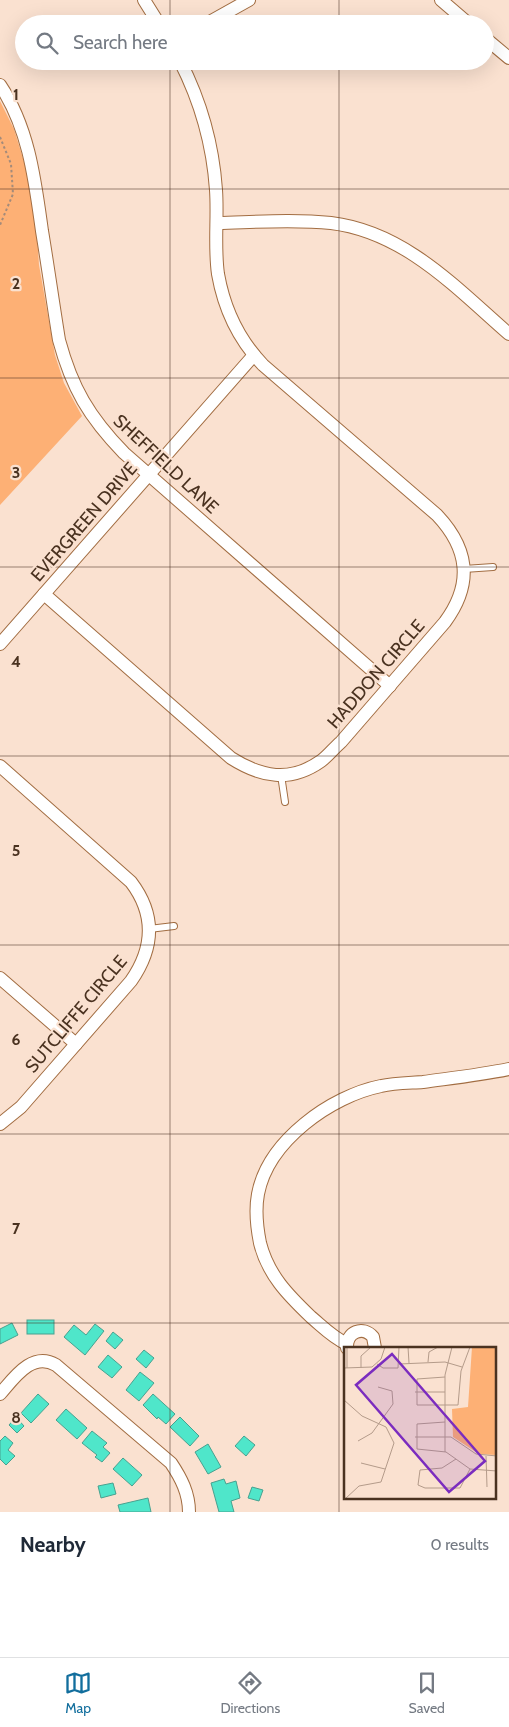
<!DOCTYPE html>
<style>
body{margin:0;font-family:Cabin,sans-serif;background:#f6f6f7;color:#1f2937}
.list{margin:0;padding:0;list-style:none}
h2{display:flex;justify-content:space-between;align-items:center;height:65px;margin:0;padding:0 20px;font-size:21px}
h2 small{font-size:16px;font-weight:400;color:#747a83}
.icon{flex:none;width:28px;height:28px;fill:none;stroke:currentColor;stroke-width:2;stroke-linecap:round;stroke-linejoin:round}
.map{position:relative;flex:none;width:509px;height:1512px;overflow:hidden}
.search{position:absolute;background:#fff;box-shadow:0 5px 20px #0002;left:15px;right:15px;top:15px;height:55px;display:flex;align-items:center;gap:12px;box-sizing:border-box;padding:0 18px;border-radius:28px;color:#747a83;font-size:19px}
.sheet{height:145px;background:#fff}
nav{display:flex;justify-content:space-around;align-items:center;box-sizing:border-box;height:70px;border-top:1px solid #e0e1e3;background:#fff;font-size:14px;color:#747a83}
nav a{display:grid;justify-items:center;gap:2px}
nav .on{color:#126e9d}
.map>svg:first-child{display:block}
.green{fill:#fdb075}
.building{fill:#4fe6ca;stroke:#48a18f}
.lines{fill:none;stroke-linecap:round;stroke-linejoin:round}
.lane-casing{stroke:#a26d42;stroke-width:8}
.street-casing{stroke:#a26d42;stroke-width:14}
.path{stroke:#a48b7a;stroke-width:2;stroke-dasharray:2.5 2.5;stroke-linecap:butt}
.lane{stroke:#fff;stroke-width:6}
.street{stroke:#fff;stroke-width:12}
.grid{fill:none;stroke:#4a3220;stroke-width:1;stroke-opacity:0.55}
.labels{text-anchor:middle;stroke-width:4.5;stroke-linejoin:round;paint-order:stroke}
.street-label{font-size:18px;fill:#4a3220;stroke:#fae1d0}
.inset-road{fill:none;stroke:#b49b8a;stroke-width:1}
.view{fill:#7b2cbf;fill-opacity:0.15;stroke:#7b2cbf;stroke-width:2.5}
.inset-edge{fill:none;stroke:#4a3220;stroke-width:2.5}
.grid-label{font-size:16px;text-anchor:middle;font-weight:bold;fill:#4a3220;stroke:#fae1d0;stroke-width:4.5;stroke-linejoin:round;paint-order:stroke}
</style>
<div class="map">
<svg width="509" height="1512" viewBox="0 0 509 1512">
<rect width="100%" height="100%" fill="#fae1d0"/>
<path class="green" d="M0,101L14,129L29,178L36,219L39,265L55,355L64,383L82,416L0,505Z"/>
<g class="building">
<rect x="27" y="1320" width="27" height="14"/>
<path d="M12,1323L18,1335L0,1344V1329Z"/>
<path d="M95,1324L104,1331L85,1355L64,1337L74,1325L86,1335Z"/>
<path d="M113,1332L123,1340L115,1349L106,1341Z"/>
<path d="M144,1350L154,1358L146,1368L136,1359Z"/>
<path d="M108,1355L122,1367L112,1378L98,1367Z"/>
<path d="M140,1372L154,1383L139,1401L126,1390Z"/>
<path d="M38,1394L49,1404L31,1423L21,1413Z"/>
<path d="M153,1394L175,1414L166,1424L158,1417L157,1419L143,1405Z"/>
<path d="M66,1409L87,1428L77,1439L56,1420Z"/>
<path d="M16,1417L24,1426L17,1433L9,1425Z"/>
<path d="M180,1417L199,1436L190,1446L170,1427Z"/>
<path d="M92,1431L107,1443L103,1447L110,1453L102,1462L95,1457L97,1455L82,1443Z"/>
<path d="M5,1436L13,1443L8,1450L15,1456L6,1465L0,1459V1441Z"/>
<path d="M244,1436L255,1445L246,1456L235,1446Z"/>
<path d="M208,1444L221,1467L208,1474L195,1452Z"/>
<path d="M123,1458L142,1475L132,1486L113,1469Z"/>
<path d="M224,1479L226,1484L236,1481L240,1498L231,1501L234,1512H219L211,1483Z"/>
<path d="M113,1483L116,1494L101,1498L98,1486Z"/>
<path d="M252,1487L263,1490L259,1501L248,1498Z"/>
<path d="M148,1498L151,1512H120L118,1505Z"/>
</g>
<g class="lines">
<g class="lane-casing">
<g id="lane">
<path d="M464,569L493,567"/>
<path d="M281,775L285,802"/>
<path d="M149,929L174,926"/>
</g>
</g>
<g class="street-casing">
<g id="street">
<path d="M144,0L159,24"/>
<path d="M441,0L469,24"/>
<path d="M206,24L249,0"/>
<path d="M485,38L509,58"/>
<path d="M0,85C29,128 35,181 42,231C48,267 53,303 59,340C72,388 89,417 124,453L390,686"/>
<path d="M218,223C255,222 294,219 331,223C405,232 456,288 509,334"/>
<path d="M44,594L231,758C261,777 290,783 321,761C328,756 334,748 341,742L445,622C473,584 469,549 437,515L263,365C239,340 224,308 218,274C214,246 218,217 216,190C213,146 200,100 180,61"/>
<path d="M0,644L254,355"/>
<path d="M0,766L131,882C156,915 154,948 131,981L21,1107L0,1124"/>
<path d="M0,978L76,1044"/>
<path d="M347,1344C332,1337 323,1327 311,1317C288,1295 268,1275 260,1243C257,1228 255,1210 258,1194C268,1141 331,1096 381,1086C394,1083 409,1083 423,1082C452,1078 480,1075 509,1069"/>
<path d="M347,1348C346,1332 363,1325 373,1337L375,1348"/>
<path d="M0,1394C14,1378 32,1351 56,1365L171,1463C181,1478 189,1493 189,1512"/>
</g>
</g>
<path class="path" d="M0,137L11,164L13,194L0,225"/>
<use href="#lane" class="lane"/>
<use href="#street" class="street"/>
</g>
<path class="grid" d="M170,0V24M339,0V24M170,61V1512M339,61V1512M0,189H509M0,378H509M0,567H509M0,756H509M0,945H509M0,1134H509M0,1323H509"/>
<g class="labels">
<g class="street-label">
<text transform="translate(166 464) rotate(43)" y="6">SHEFFIELD LANE</text>
<text transform="translate(84 522) rotate(-49)" y="6">EVERGREEN DRIVE</text>
<text transform="translate(376 674) rotate(-49)" y="6">HADDON CIRCLE</text>
<text transform="translate(76 1014) rotate(-50)" y="6">SUTCLIFFE CIRCLE</text>
</g>
</g>
<g transform="translate(344 1347)">
<rect width="152" height="152" fill="#fae1d0"/>
<path d="M128,0H152V108L135,107L109,90L108,62L124,60Z" fill="#fdb075"/>
<path class="inset-road" d="M3,0V21M64,0L65,16M84,15L85,5L94,0M33,17L39,21H54L55,0M55,17L101,15L118,20M0,21L28,20L37,12L41,0M17,21V9L27,0M101,30L73,32V58H114L117,24L126,0M71,45H101M0,53L18,69L42,80L50,96L37,135L15,139L1,152M101,75L73,77V102L102,105L126,122L153,124M71,90H107L132,107L153,109M14,94L28,86L49,57L48,44L34,40M101,105V28L108,0M142,109L143,140M112,112L98,121L76,123L74,138L81,141H116L126,122M17,116L41,122"/>
<path class="view" d="M48,7L141,114L105,145L12,38Z"/>
<rect width="152" height="152" class="inset-edge"/>
</g>
<g class="grid-label">
<text x="16" y="100">1</text>
<text x="16" y="289">2</text>
<text x="16" y="478">3</text>
<text x="16" y="667">4</text>
<text x="16" y="856">5</text>
<text x="16" y="1045">6</text>
<text x="16" y="1234">7</text>
<text x="16" y="1423">8</text>
</g>
</svg>
<div class="search"><svg class="icon" aria-label="search" viewBox="0 0 24 24"><circle cx="10" cy="10" r="6"/><path d="M15 15l6 6"/></svg>Search here</div>
</div>
<section class="sheet">
<h2>Nearby<small>0 results</small></h2>
<ul class="list">
</ul>
</section>
<nav>
<a class="on"><svg class="icon" aria-label="map" viewBox="0 0 24 24"><path d="M3 6l6-2 6 2 6-2v14l-6 2-6-2-6 2zM9 4v14M15 6v14"/></svg>Map</a>
<a><svg class="icon" aria-label="directions" viewBox="0 0 24 24"><path d="M12 3l9 9-9 9-9-9zM9 14v-3h6M13 9l2 2-2 2"/></svg>Directions</a>
<a><svg class="icon" aria-label="saved" viewBox="0 0 24 24"><path d="M7 4h10v16l-5-4-5 4z"/></svg>Saved</a>
</nav>
